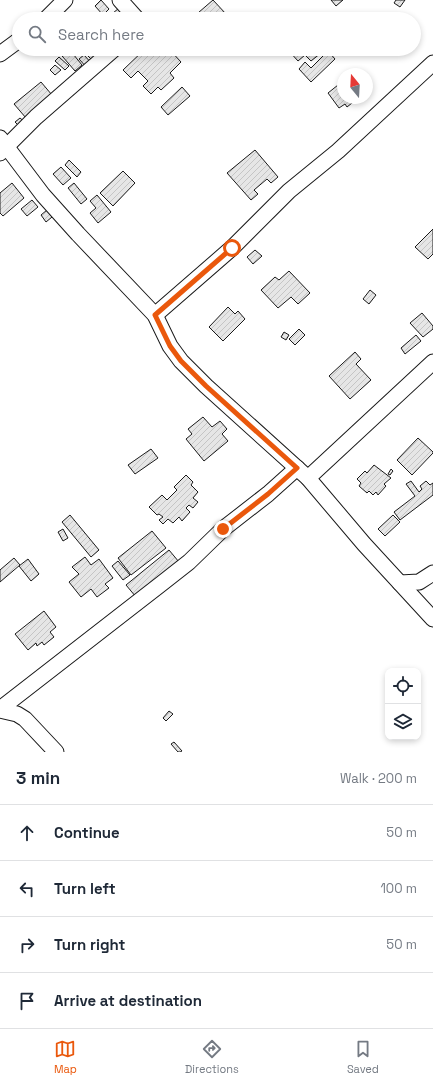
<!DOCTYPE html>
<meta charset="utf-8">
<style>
body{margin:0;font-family:"Space Grotesk",sans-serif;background:#f6f6f7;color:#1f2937}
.controls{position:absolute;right:12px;bottom:12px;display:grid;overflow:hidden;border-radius:8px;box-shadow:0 2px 6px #0003}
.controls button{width:36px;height:36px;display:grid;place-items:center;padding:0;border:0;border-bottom:1px solid #e0e1e3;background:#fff;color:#1f2937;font:20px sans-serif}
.compass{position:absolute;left:337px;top:68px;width:36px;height:36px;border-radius:50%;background:#fff;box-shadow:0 2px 6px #0003;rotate:342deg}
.stop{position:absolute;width:12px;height:12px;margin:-9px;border:3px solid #ea580c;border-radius:50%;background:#fff}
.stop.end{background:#ea580c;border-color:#fff;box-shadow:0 1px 4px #0008}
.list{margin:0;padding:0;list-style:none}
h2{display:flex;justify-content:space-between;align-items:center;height:52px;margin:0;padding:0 16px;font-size:17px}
h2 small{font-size:13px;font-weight:400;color:#747a83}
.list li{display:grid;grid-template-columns:26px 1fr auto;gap:12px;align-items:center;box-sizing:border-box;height:56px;padding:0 16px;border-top:1px solid #e0e1e3}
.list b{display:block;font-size:15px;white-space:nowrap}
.list em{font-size:13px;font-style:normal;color:#747a83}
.icon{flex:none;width:22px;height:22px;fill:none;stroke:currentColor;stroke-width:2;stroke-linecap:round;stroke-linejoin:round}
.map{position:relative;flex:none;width:433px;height:752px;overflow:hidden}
.search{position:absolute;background:#fff;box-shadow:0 2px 6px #0003;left:12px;right:12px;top:12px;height:44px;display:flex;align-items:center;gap:10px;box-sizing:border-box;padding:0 14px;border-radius:22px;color:#747a83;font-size:15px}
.sheet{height:276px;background:#fff}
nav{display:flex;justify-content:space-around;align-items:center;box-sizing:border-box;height:56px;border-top:1px solid #e0e1e3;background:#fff;font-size:11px;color:#747a83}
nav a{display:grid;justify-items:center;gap:2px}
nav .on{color:#ea580c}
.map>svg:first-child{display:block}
.building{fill:url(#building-hatch);stroke:#1a1a1a}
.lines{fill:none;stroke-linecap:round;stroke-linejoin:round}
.minor-casing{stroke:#1a1a1a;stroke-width:17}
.minor{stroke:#fff;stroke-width:15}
.route{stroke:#ea580c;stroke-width:5}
</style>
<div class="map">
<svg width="433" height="752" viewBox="0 0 433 752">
<defs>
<pattern id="building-hatch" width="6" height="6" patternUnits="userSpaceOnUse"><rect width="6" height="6" fill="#e6e6e6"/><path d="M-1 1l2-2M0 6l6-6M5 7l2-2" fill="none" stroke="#c5c5c5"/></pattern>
</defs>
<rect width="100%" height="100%" fill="#fff"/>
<g class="building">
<path d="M101,0L109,9L103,15L95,6Z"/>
<path d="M213,0L226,14L221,19H191Z"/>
<path d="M331,0H343L336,6Z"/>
<path d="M396,0H405L400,7L394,3Z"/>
<path d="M119,8L129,19H106Z"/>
<path d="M56,49H69L82,65L75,71Z"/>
<path d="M75,49H85L87,51L81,56Z"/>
<path d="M89,49H107L101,54L99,51L91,59L85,53Z"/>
<path d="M145,49H169L181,62L170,73L174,78L161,90L158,87L151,94L143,86L148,81L138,71L131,78L123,70Z"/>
<path d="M291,49H317L321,53L311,61L305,55L298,61L289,51Z"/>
<path d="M328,51L335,59L311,82L299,69L305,62L311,68Z"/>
<path d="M84,55L93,65L88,69L79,59Z"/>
<path d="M59,57L69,66L65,70L55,61Z"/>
<path d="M55,65L61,70L55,75L50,70Z"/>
<path d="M343,81V98L357,99L347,107L345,104L339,108L328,93Z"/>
<path d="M41,82L52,95L26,118L14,104Z"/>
<path d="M182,87L190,96L168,115L161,107Z"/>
<path d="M20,118L26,123L21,128L15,122Z"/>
<path d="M255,150L278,177L271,183L267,179L254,190L258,194L251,200L227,173Z"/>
<path d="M69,160L81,172L77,177L65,165Z"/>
<path d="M61,167L71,178L63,185L53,174Z"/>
<path d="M123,171L135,183L113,206L100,193Z"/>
<path d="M12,183L24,198L3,216L0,213V193Z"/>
<path d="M74,183L87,199L81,204L68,188Z"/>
<path d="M97,195L111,212L98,223L90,213L96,208L90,201Z"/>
<path d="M32,200L38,207L27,216L21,209Z"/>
<path d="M47,210L52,217L46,222L41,215Z"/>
<path d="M433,229V254L428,259L415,247Z"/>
<path d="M255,250L262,256L253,264L247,257Z"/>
<path d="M289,271L310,293L298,304L291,297L278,308L261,290L275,277L279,280Z"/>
<path d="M370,290L376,295L369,304L363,299Z"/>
<path d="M228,307L235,314L238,311L245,319L223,341L209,327Z"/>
<path d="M422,313L433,326V329L423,337L410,323Z"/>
<path d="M299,329L305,335L295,345L289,339Z"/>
<path d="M284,332L289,335L286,340L281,337Z"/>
<path d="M416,335L421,341L405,354L401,348Z"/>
<path d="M355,352L361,359L356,364L371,380L350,399L329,376Z"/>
<path d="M203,417L212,427L220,421L227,429L222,434L228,441L204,461L186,439L192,434L188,429Z"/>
<path d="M418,438L433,452V453L412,475L397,460Z"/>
<path d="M151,449L158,458L135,474L128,465Z"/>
<path d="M374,465L391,478L384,484L386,486L378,495L376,492L373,495L369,491L367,493L359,486L361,483L357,479L365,471L367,473Z"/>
<path d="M391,469L393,471L390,475L388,474Z"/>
<path d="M186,475L193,482L191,485L198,492L193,498L198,502L193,508L189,505L186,508L190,512L182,521L179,517L173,523L168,519L163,524L159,520L163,517L159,514L157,515L149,507L162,495L167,500L177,490L174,487Z"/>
<path d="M411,481L419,492L422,489L420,486L426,481L430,485L433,483V495L400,520L394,512L415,496L406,484Z"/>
<path d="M70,515L99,550L91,557L62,522Z"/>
<path d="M393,515L400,522L385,536L378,529Z"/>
<path d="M63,529L68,538L63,541L58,532Z"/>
<path d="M152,531L166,548L131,575L118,558Z"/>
<path d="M169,550L179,562L136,597L126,585Z"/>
<path d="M85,557L91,565L99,559L113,578L105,584L109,588L97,597L91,589L81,597L69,582L79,574L72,567Z"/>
<path d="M14,558L20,565L0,582V570Z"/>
<path d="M28,559L39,574L31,581L19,566Z"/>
<path d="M118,561L130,575L123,580L112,566Z"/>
<path d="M44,611L56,627L50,632L54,637L44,645L42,642L37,646L36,643L28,650L15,634Z"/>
<path d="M169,711L173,714L166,721L163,718Z"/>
<path d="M174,742L182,751L180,752H178L171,744Z"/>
</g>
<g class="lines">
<g class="minor-casing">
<g id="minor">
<path d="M120,0L137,19"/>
<path d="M46,19L65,0"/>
<path d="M0,54L19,40"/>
<path d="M0,138L43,195L78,234L155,315L170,346L181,361L206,386L308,478L364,544L433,619"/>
<path d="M0,153L36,117L114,49"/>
<path d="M155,315L232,248L289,191L338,151L433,63"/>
<path d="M308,478L433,362"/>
<path d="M400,583L419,582L433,573"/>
<path d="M0,709L161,584L189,562L223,529L268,494L297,468"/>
<path d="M0,710L17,714L25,719L56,752"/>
</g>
</g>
<use href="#minor" class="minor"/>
</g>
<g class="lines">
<path class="route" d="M223,529L268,494L297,468L206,386L181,361L170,346L155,315L232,248"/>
</g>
</svg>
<div class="controls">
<button><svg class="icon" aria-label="locate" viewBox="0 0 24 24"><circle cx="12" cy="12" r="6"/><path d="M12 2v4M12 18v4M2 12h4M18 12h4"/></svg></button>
<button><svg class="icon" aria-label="layers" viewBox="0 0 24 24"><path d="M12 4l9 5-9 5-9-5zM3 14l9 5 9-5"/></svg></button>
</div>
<svg class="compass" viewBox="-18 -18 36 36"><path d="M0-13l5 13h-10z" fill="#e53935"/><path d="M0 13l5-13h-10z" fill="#747a83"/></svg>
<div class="stop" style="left:232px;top:248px"></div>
<div class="stop end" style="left:223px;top:529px"></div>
<div class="search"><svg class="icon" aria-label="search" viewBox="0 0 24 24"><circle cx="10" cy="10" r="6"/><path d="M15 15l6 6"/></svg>Search here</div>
</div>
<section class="sheet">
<h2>3 min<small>Walk · 200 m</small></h2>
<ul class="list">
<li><svg class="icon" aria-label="ahead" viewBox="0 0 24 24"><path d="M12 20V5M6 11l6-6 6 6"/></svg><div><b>Continue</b></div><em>50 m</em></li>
<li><svg class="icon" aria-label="left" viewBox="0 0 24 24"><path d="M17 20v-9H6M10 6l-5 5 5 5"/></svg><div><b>Turn left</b></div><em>100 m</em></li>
<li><svg class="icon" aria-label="right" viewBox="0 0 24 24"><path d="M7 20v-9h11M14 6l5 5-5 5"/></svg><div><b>Turn right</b></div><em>50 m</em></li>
<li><svg class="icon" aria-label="arrive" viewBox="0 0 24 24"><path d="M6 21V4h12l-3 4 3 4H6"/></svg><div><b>Arrive at destination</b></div></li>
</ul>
</section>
<nav>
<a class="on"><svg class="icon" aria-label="map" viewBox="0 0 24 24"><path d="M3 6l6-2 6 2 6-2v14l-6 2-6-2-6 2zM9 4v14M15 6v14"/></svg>Map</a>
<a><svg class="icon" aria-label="directions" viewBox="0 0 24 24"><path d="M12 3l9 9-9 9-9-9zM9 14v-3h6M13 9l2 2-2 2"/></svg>Directions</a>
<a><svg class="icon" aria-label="saved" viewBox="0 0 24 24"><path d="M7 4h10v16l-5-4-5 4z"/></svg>Saved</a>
</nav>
